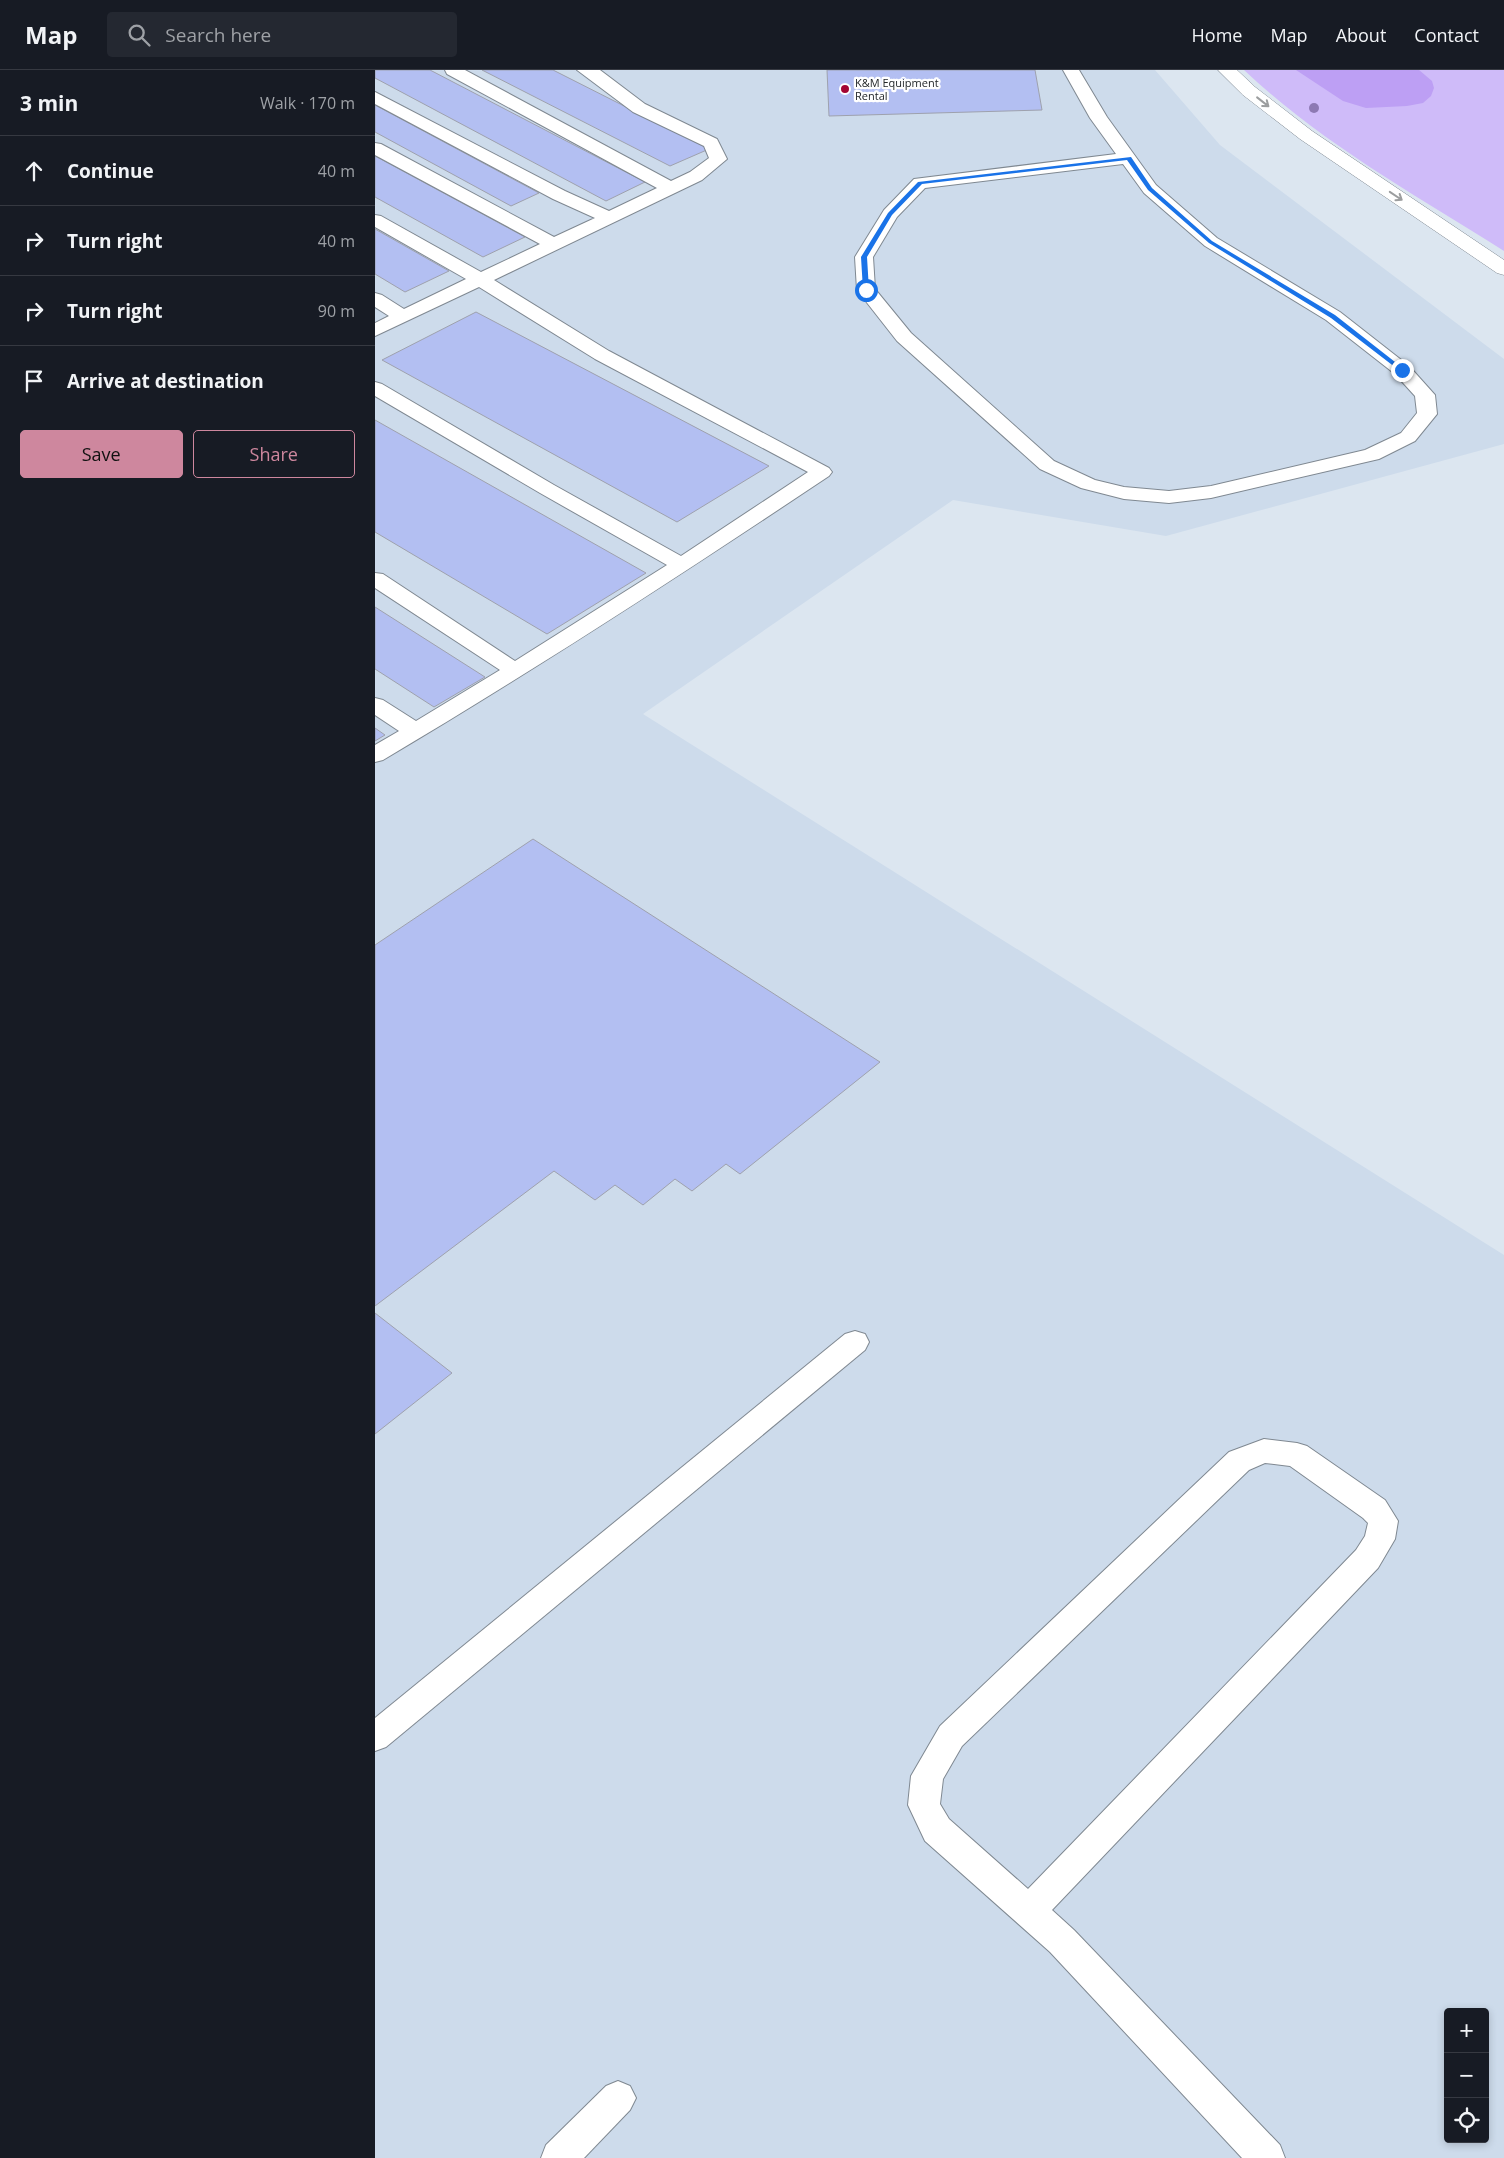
<!DOCTYPE html>
<meta charset="utf-8">
<style>
body{margin:0;font-family:"Open Sans",sans-serif;background:#242831;color:#f1f3f6}
.controls{position:absolute;right:15px;bottom:15px;display:grid;overflow:hidden;border-radius:5px;box-shadow:0 2px 8px #0003}
.controls button{width:45px;height:45px;display:grid;place-items:center;padding:0;border:0;border-bottom:1px solid #363941;background:#171b24;color:#f1f3f6;font:25px sans-serif}
.stop{position:absolute;width:15px;height:15px;margin:-11px;border:4px solid #1a73e8;border-radius:50%;background:#fff}
.stop.end{background:#1a73e8;border-color:#fff;box-shadow:0 1px 5px #0008}
.list{margin:0;padding:0;list-style:none}
h2{display:flex;justify-content:space-between;align-items:center;height:65px;margin:0;padding:0 20px;font-size:21px}
h2 small{font-size:16px;font-weight:400;color:#9ea1a6}
.list li{display:grid;grid-template-columns:32px 1fr auto;gap:15px;align-items:center;box-sizing:border-box;height:70px;padding:0 20px;border-top:1px solid #363941}
.list b{display:block;font-size:19px;white-space:nowrap}
.list em{font-size:16px;font-style:normal;color:#9ea1a6}
.actions{display:flex;gap:10px;padding:15px 20px}
.actions a{flex:1;padding:11px 0;border:1px solid #ce879e;border-radius:5px;text-align:center;font-size:18px;color:#ce879e}
.actions .main{background:#ce879e;color:#111}
.icon{flex:none;width:28px;height:28px;fill:none;stroke:currentColor;stroke-width:2;stroke-linecap:round;stroke-linejoin:round}
.map{position:relative;flex:none;width:1129px;height:2088px;overflow:hidden}
header{display:flex;align-items:center;gap:30px;box-sizing:border-box;height:70px;padding:0 25px;background:#171b24;border-bottom:1px solid #363941}
header strong{font-size:24px}
nav{display:flex;gap:28px;margin-inline-start:auto;font-size:18px}
.search{width:350px;height:45px;background:#242831;display:flex;align-items:center;gap:12px;box-sizing:border-box;padding:0 18px;border-radius:5px;color:#9ea1a6;font-size:19px}
main{display:flex}
aside{flex:1;background:#171b24}
.map>svg:first-child{display:block}
.built{fill:#cddbeb;fill-rule:evenodd}
.green{fill:#cfbbf9}
.forest{fill:#bd9ff4}
.building{fill:#b3bff2;stroke:#9ea1ad}
.lines{fill:none;stroke-linecap:round;stroke-linejoin:round}
.lane-casing{stroke:#7f8891;stroke-width:2}
.highway-casing{stroke:#7f8891;stroke-width:1}
.lane{fill:#fff;fill-rule:evenodd}
.highway{fill:#fff;fill-rule:evenodd}
.tree{fill:#8d79b3}
.oneway{stroke:#9c9e9f}
.route{fill:#1a73e8}
.poi-dot{fill:#a30433;stroke:#fff;stroke-width:2}
.labels{text-anchor:middle;stroke-width:4.5;stroke-linejoin:round;paint-order:stroke}
.far-poi-label{font-size:11px;fill:#23272a;stroke:#fff;text-anchor:start}
</style>
<header>
<strong>Map</strong>
<div class="search"><svg class="icon" aria-label="search" viewBox="0 0 24 24"><circle cx="10" cy="10" r="6"/><path d="M15 15l6 6"/></svg>Search here</div>
<nav><a>Home</a><a>Map</a><a>About</a><a>Contact</a></nav>
</header>
<main>
<aside>
<h2>3 min<small>Walk · 170 m</small></h2>
<ul class="list">
<li><svg class="icon" aria-label="ahead" viewBox="0 0 24 24"><path d="M12 20V5M6 11l6-6 6 6"/></svg><div><b>Continue</b></div><em>40 m</em></li>
<li><svg class="icon" aria-label="right" viewBox="0 0 24 24"><path d="M7 20v-9h11M14 6l5 5-5 5"/></svg><div><b>Turn right</b></div><em>40 m</em></li>
<li><svg class="icon" aria-label="right" viewBox="0 0 24 24"><path d="M7 20v-9h11M14 6l5 5-5 5"/></svg><div><b>Turn right</b></div><em>90 m</em></li>
<li><svg class="icon" aria-label="arrive" viewBox="0 0 24 24"><path d="M6 21V4h12l-3 4 3 4H6"/></svg><div><b>Arrive at destination</b></div></li>
</ul>
<div class="actions"><a class="main">Save</a><a>Share</a></div>
</aside>
<div class="map">
<svg width="1129" height="2088" viewBox="0 0 1129 2088">
<rect width="100%" height="100%" fill="#dce6f0"/>
<path class="built" d="M0,0H780L845,75L1129,289V374L791,466L578,430L268,644L1129,1185V2088H0ZM1073,1942H1110V2069H1073Z"/>
<path class="green" d="M869,0H1129V181C1040,125 946,73 869,0Z"/>
<path class="forest" d="M921,0H1044L1057,11L1059,18L1056,26L1048,33L1032,36L991,38L968,31Z"/>
<g class="building">
<path d="M0,0H55L270,112L231,131L0,8Z"/>
<path d="M107,0H178L334,79L295,96Z"/>
<path d="M452,0H660L667,40L454,46Z"/>
<path d="M0,35L164,123L136,136L0,62Z"/>
<path d="M0,86L150,167L108,187L0,127Z"/>
<path d="M0,159L74,201L30,222L0,204Z"/>
<path d="M101,242L394,396L302,452L7,290Z"/>
<path d="M0,350L271,503L172,564L0,462Z"/>
<path d="M0,537L110,607L59,637L0,599Z"/>
<path d="M0,658L10,665L0,671Z"/>
<path d="M158,769L505,992L365,1104L351,1094L317,1121L300,1109L268,1135L240,1115L220,1130L179,1101L0,1236V875Z"/>
<path d="M0,1243L77,1303L0,1364Z"/>
</g>
<g class="lines">
<g class="lane-casing">
<g id="lane">
<path d="M70,0H90L296,111L315,102L334,88L329,76L258,42L202,0H225L270,34L342,69L352,89L327,110L119,210L234,281L454,398L457,402L454,406C307,504 160,600 8,690L0,692V675L24,661L0,645V628L8,630L41,651L125,600L0,518V503L8,504L140,591L292,495L165,423L0,326V312L7,314L179,415L306,486L433,402L220,289L104,217L0,266V253L14,246L0,237V223L7,225L29,239L91,209L0,157V145L6,146L106,202L165,174L0,85V73L6,74L179,167L220,148L178,129L0,34V22L190,121L234,141L282,118L72,4Z"/>
<path d="M688,0H704L732,47L781,115L842,168L965,242L1034,296L1060,325L1062,344L1040,371L1004,389L836,428L794,433L749,429L706,418L665,399L522,271L482,220L480,187L509,140L539,109L741,84L715,48ZM748,94L769,123L830,176L951,250L1020,304L1040,326L1042,343L1026,363L990,380L836,416L794,421L749,417L720,410L679,391L536,263L500,219L498,187L522,147L550,118Z"/>
<path d="M480,1261L490,1264L494,1272L490,1280L11,1677L0,1681V1648L470,1264Z"/>
<path d="M889,1369L922,1373L932,1376L1010,1430L1023,1451L1020,1469L1003,1498L677,1840L699,1860L905,2075L910,2088H867L675,1882L550,1771L533,1735L536,1706L565,1656L854,1382ZM890,1393L915,1396L988,1448L993,1453L990,1466L981,1480L653,1819L574,1749L565,1734L568,1709L587,1676L874,1400Z"/>
<path d="M243,2011L255,2016L261,2028L255,2040L209,2088H166L171,2075L231,2016Z"/>
</g>
</g>
<g class="highway-casing">
<path id="highway" d="M843,0H862L880,17L937,61L1129,190V205L1122,203L925,69L868,25Z"/>
</g>
<use href="#lane" class="lane"/>
<use href="#highway" class="highway"/>
</g>
<circle class="tree" cx="939" cy="38" r="5"/>
<defs><path id="oneway-shaft" d="M-6 0H5M1.5-3L5.5 0L1.5 3" fill="none" stroke-width="1.6" stroke-linecap="round" stroke-linejoin="round" transform="scale(1.25)"/></defs>
<g class="oneway">
<use href="#oneway-shaft" transform="translate(888 32) rotate(38)"/>
<use href="#oneway-shaft" transform="translate(1021 126) rotate(34)"/>
</g>
<path class="route" d="M756,87L777,118L837,171L960,245L1029,299V301H1025L956,248L834,173L773,120L752,90L547,114L517,145L492,187L494,220L491,222L488,220L486,187L513,143L543,112Z"/>
<circle class="poi-dot" cx="470" cy="19" r="5"/>
<g class="labels">
<g class="far-poi-label">
<text x="480" y="17">K&amp;M Equipment<tspan x="480" dy="13">Rental</tspan></text>
</g>
</g>
</svg>
<div class="controls">
<button>+</button>
<button>−</button>
<button><svg class="icon" aria-label="locate" viewBox="0 0 24 24"><circle cx="12" cy="12" r="6"/><path d="M12 2v4M12 18v4M2 12h4M18 12h4"/></svg></button>
</div>
<div class="stop" style="left:491px;top:220px"></div>
<div class="stop end" style="left:1027px;top:300px"></div>
</div>
</main>
